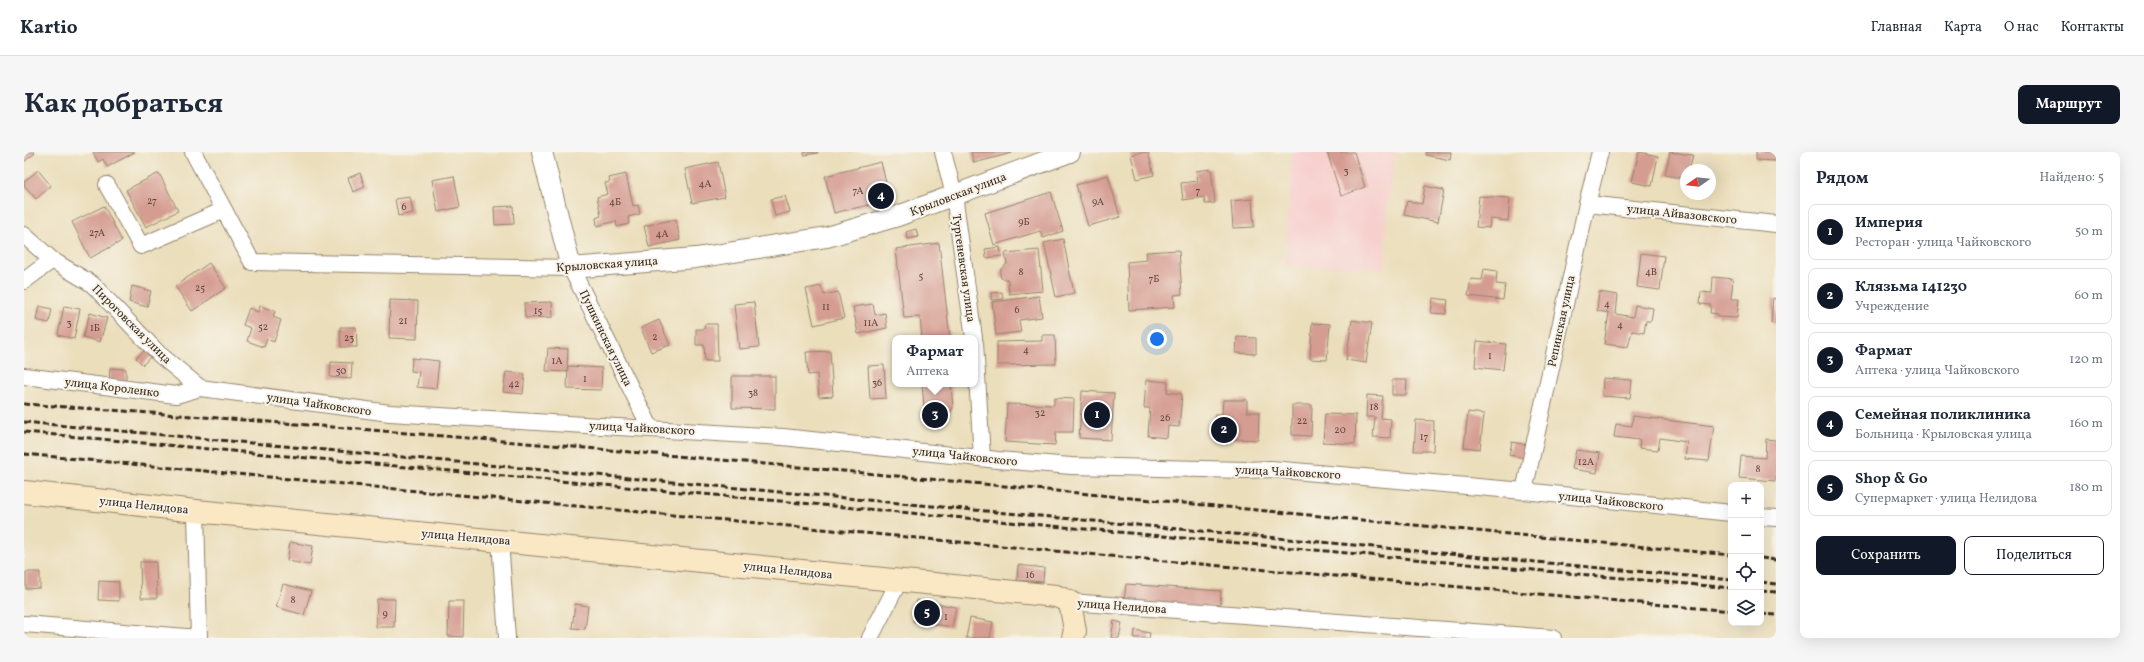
<!DOCTYPE html>
<html lang="ru">
<meta charset="utf-8">
<style>
body{margin:0;font-family:Vollkorn,serif;background:#f6f6f7;color:#1f2937}
.controls{position:absolute;right:12px;bottom:12px;display:grid;overflow:hidden;border-radius:8px;box-shadow:0 4px 16px #0002}
.controls button{width:36px;height:36px;display:grid;place-items:center;padding:0;border:0;border-bottom:1px solid #e0e1e3;background:#fff;color:#1f2937;font:20px sans-serif}
.compass{position:absolute;left:1656px;top:12px;width:36px;height:36px;border-radius:50%;background:#fff;box-shadow:0 4px 16px #0002;rotate:256deg}
.you{position:absolute;left:1133px;top:187px;width:14px;height:14px;margin:-10px;border:3px solid #fff;border-radius:50%;background:#1a73e8;box-shadow:0 0 0 6px #1a73e833}
.badge{display:grid;place-items:center;width:26px;height:26px;border-radius:50%;background:#111827;color:#fff;font-size:13px;font-weight:700}
.pin{position:absolute;translate:-50% -50%;border:2px solid #fff;box-shadow:0 1px 4px #0006}
.popup{position:absolute;left:868px;top:183px;width:86px;height:52px;box-sizing:border-box;display:grid;place-content:center;border-radius:8px;background:#fff;filter:drop-shadow(0 1px 3px #0005);font-size:13px;white-space:nowrap;color:#747a83}
.popup b{font-size:15px;color:#1f2937}
.popup::after{content:'';position:absolute;left:50%;top:100%;margin-left:-8px;border:8px solid transparent;border-top-color:#fff}
.list{margin:0;padding:0;list-style:none}
h2{display:flex;justify-content:space-between;align-items:center;height:52px;margin:0;padding:0 16px;font-size:17px}
h2 small{font-size:13px;font-weight:400;color:#747a83}
.list li{display:grid;grid-template-columns:26px 1fr auto;gap:12px;align-items:center;box-sizing:border-box;height:56px;margin:0 8px 8px;padding:0 8px;border:1px solid #e0e1e3;border-radius:8px}
.list b{display:block;font-size:15px;white-space:nowrap}
.list p{margin:0;font-size:13px;white-space:nowrap;color:#747a83}
.list em{font-size:13px;font-style:normal;color:#747a83}
.actions{display:flex;gap:8px;padding:12px 16px}
.actions a{flex:1;padding:9px 0;border:1px solid #111827;border-radius:8px;text-align:center;font-size:14px;color:#111827}
.actions .main{background:#111827;color:#fff}
.icon{flex:none;width:22px;height:22px;fill:none;stroke:currentColor;stroke-width:2;stroke-linecap:round;stroke-linejoin:round}
.map{position:relative;flex:none;width:1752px;height:486px;overflow:hidden;border-radius:8px}
header{display:flex;align-items:center;gap:24px;box-sizing:border-box;height:56px;padding:0 20px;background:#fff;border-bottom:1px solid #e0e1e3}
header strong{font-size:19px}
nav{display:flex;gap:22px;margin-inline-start:auto;font-size:14px}
.intro{display:flex;align-items:center;justify-content:space-between;box-sizing:border-box;height:96px;padding:0 24px}
h1{margin:0;font-size:28px}
.button{padding:10px 18px;border-radius:8px;background:#111827;color:#fff;font-size:14px;font-weight:700}
main{display:flex;gap:24px;padding:0 24px}
aside{flex:1;background:#fff;border-radius:8px;box-shadow:0 4px 16px #0002}
.map>svg:first-child{display:block}
.built{fill:#f7d0ce}
.building{fill:#d59c92}
.lines{fill:none;stroke-linecap:round;stroke-linejoin:round}
.minor-casing{stroke:#93846c;stroke-width:18}
.tertiary-casing{stroke:#93846c;stroke-width:22}
.secondary-casing{stroke:#93846c;stroke-width:24}
.minor{stroke:#fff;stroke-width:16}
.tertiary{stroke:#fff;stroke-width:20}
.secondary{stroke:#fae7c3;stroke-width:22}
.rail{stroke:#3b2a1e;stroke-width:3;stroke-dasharray:6 3;stroke-linecap:butt}
.labels{text-anchor:middle;stroke-width:4;stroke-linejoin:round;paint-order:stroke}
.number-label{font-size:10px;fill:#62463b}
.street-label{font-size:12px;fill:#3b2a1e;stroke:#f7f3e8}
</style>
<header>
<strong>Kartio</strong>
<nav><a>Главная</a><a>Карта</a><a>О нас</a><a>Контакты</a></nav>
</header>
<div class="intro"><h1>Как добраться</h1><a class="button">Маршрут</a></div>
<main>
<div class="map">
<svg width="1752" height="486" viewBox="0 0 1752 486">
<rect width="100%" height="100%" fill="#f7f3e8"/>
<filter id="ink" filterUnits="userSpaceOnUse"><feTurbulence type="fractalNoise" baseFrequency=".025" numOctaves="2"/><feDisplacementMap in="SourceGraphic" scale="8" xChannelSelector="R" yChannelSelector="G"/><feConvolveMatrix kernelMatrix="1 2 1 2 8 2 1 2 1" color-interpolation-filters="sRGB"/></filter>
<filter id="wash" filterUnits="userSpaceOnUse"><feTurbulence type="fractalNoise" baseFrequency=".012" numOctaves="4" result="noise"/><feDisplacementMap in="SourceGraphic" scale="16" xChannelSelector="R" yChannelSelector="G"/><feGaussianBlur stdDeviation="0.9" result="paint"/><feColorMatrix in="noise" values="0 0 0 0 0 0 0 0 0 0 0 0 0 0 0 0 0 1.4 0 .05"/><feComposite in="paint" operator="in"/></filter>
<g filter="url(#wash)">
<rect width="100%" height="100%" fill="#ebdebb"/>
<path class="built" d="M1268,0H1372L1363,51L1361,116L1261,114Z"/>
<g id="blocks">
<g class="building">
<path d="M0,0H10L11,1L0,10Z"/>
<path d="M69,0H111L83,15L79,7L74,10Z"/>
<path d="M780,0H794V1L780,3Z"/>
<path d="M947,0H987L988,1L950,11Z"/>
<path d="M1118,0H1124L1130,23L1113,27L1107,3Z"/>
<path d="M1303,0H1330L1341,35L1317,44Z"/>
<path d="M1402,0H1427L1426,8L1402,3Z"/>
<path d="M1615,0L1634,4L1628,34L1608,30Z"/>
<path d="M1646,0L1669,3L1665,18H1662V27L1641,23Z"/>
<path d="M1732,0H1751V9L1732,8Z"/>
<path d="M694,10L701,45L668,51L661,17Z"/>
<path d="M857,10L866,48L810,61L801,24Z"/>
<path d="M1187,17L1191,51L1181,52L1180,45L1159,48L1157,31L1174,29L1172,19Z"/>
<path d="M14,18L27,34L12,47L0,33V30Z"/>
<path d="M135,21L154,59L122,75L102,38Z"/>
<path d="M336,21L341,35L329,40L324,26Z"/>
<path d="M602,22L609,54L614,53L616,62L604,65L605,72L593,75L592,69L573,74L572,66L577,64L573,45L584,42L581,31L586,30L585,26Z"/>
<path d="M1084,23L1096,65L1064,74L1052,33Z"/>
<path d="M430,24L436,55L414,60L408,28Z"/>
<path d="M1401,34L1420,38L1414,70L1380,63L1383,49L1398,52Z"/>
<path d="M1027,40L1039,79L1019,86L1016,79L970,93L961,61Z"/>
<path d="M761,44L766,60L751,64L747,47Z"/>
<path d="M1455,44L1486,46L1484,69L1466,67L1465,76L1452,75Z"/>
<path d="M386,45L389,61L374,64L371,47Z"/>
<path d="M1228,47L1230,75L1209,76L1207,49Z"/>
<path d="M80,54L98,89L66,106L48,70Z"/>
<path d="M489,54L490,72L471,73L470,55Z"/>
<path d="M652,67L656,88L625,95L620,74Z"/>
<path d="M892,77L894,85L884,87L882,80Z"/>
<path d="M1039,87L1050,141L1032,145L1020,91Z"/>
<path d="M915,91L926,186H898L896,165L880,166L872,97Z"/>
<path d="M976,95L978,104L962,106L961,97Z"/>
<path d="M1015,98L1019,139L985,142L984,128L977,126L976,122L977,117L983,112L981,101Z"/>
<path d="M1155,98L1158,142L1150,143L1151,155L1105,158L1103,110L1123,108L1122,100Z"/>
<path d="M1617,101L1640,104L1636,138L1613,135Z"/>
<path d="M185,111L202,136L168,159L151,134Z"/>
<path d="M1460,117L1473,119L1472,132L1481,133L1479,148L1444,144L1447,127L1458,128Z"/>
<path d="M1689,125L1709,127L1707,147H1715L1713,166L1694,165V162L1686,161L1687,153L1676,152L1677,140L1688,141Z"/>
<path d="M108,134L127,139L123,155L105,150Z"/>
<path d="M797,134L800,143L814,140L820,166L790,173L782,137Z"/>
<path d="M978,140L979,147L967,148V141Z"/>
<path d="M1575,140L1594,143L1592,162L1609,165L1611,153L1629,156L1627,169H1622L1620,181L1608,179L1604,195L1580,192L1585,161L1573,159Z"/>
<path d="M1015,144L1018,165L995,168L997,180L972,183L968,150Z"/>
<path d="M1409,146L1424,148L1422,162L1407,161Z"/>
<path d="M1749,146L1752,147V172L1747,171Z"/>
<path d="M366,148L394,149L393,187L365,186Z"/>
<path d="M528,150L529,165L501,166L500,151Z"/>
<path d="M730,150L735,195L715,197L710,152Z"/>
<path d="M849,152L851,163L861,161L863,176L834,182L829,155Z"/>
<path d="M15,154L28,157L25,171L12,168Z"/>
<path d="M40,154L56,157L50,187L34,183Z"/>
<path d="M236,154L251,159L249,165L257,168L250,190L243,187L240,195L223,189L227,176L219,173L225,156L234,160Z"/>
<path d="M66,161L83,166L76,190L59,185Z"/>
<path d="M635,168L646,193L627,200L617,176Z"/>
<path d="M1328,168L1348,171L1342,211L1322,208Z"/>
<path d="M1288,171L1306,172L1303,208L1286,207Z"/>
<path d="M681,172H693L694,209H681L680,193H672V177H680Z"/>
<path d="M316,175H332L333,195H317Z"/>
<path d="M1018,183H1031L1032,212L973,213V190L1018,189Z"/>
<path d="M1213,185L1232,186V202L1212,201Z"/>
<path d="M1453,189L1482,192L1479,218L1451,215Z"/>
<path d="M524,196L544,197L543,220L522,219Z"/>
<path d="M121,198L127,204L119,213L112,206Z"/>
<path d="M806,199L809,244L795,245L793,222L784,223L782,200Z"/>
<path d="M388,206L415,209L412,237L393,235L395,220L387,219Z"/>
<path d="M307,210L328,211L327,227L306,225Z"/>
<path d="M860,213L862,246L846,247L844,214Z"/>
<path d="M544,214L578,216L577,238L543,237Z"/>
<path d="M86,216L102,217V229L85,228Z"/>
<path d="M482,220L501,222L499,242L479,240Z"/>
<path d="M708,224H751V257L708,256Z"/>
<path d="M1579,226L1608,228L1606,246L1578,244Z"/>
<path d="M1122,228L1144,230L1143,240L1158,242L1155,275L1144,274L1143,286L1124,284L1126,256H1120Z"/>
<path d="M1368,228H1383L1382,243H1368Z"/>
<path d="M898,232H927L929,256L924,264L901,266Z"/>
<path d="M1058,239L1090,241L1087,288L1055,286Z"/>
<path d="M1343,243L1359,244L1357,266L1367,267L1366,286L1349,285L1351,265H1342Z"/>
<path d="M1030,246L1050,247L1049,280H1032L1031,293L981,290L983,252L1030,253Z"/>
<path d="M1199,248H1223V260H1235L1234,288L1190,286L1191,262H1198Z"/>
<path d="M1268,253H1288L1287,284L1268,283Z"/>
<path d="M1444,260L1460,262L1456,297L1440,295Z"/>
<path d="M1301,262L1332,263L1331,292L1299,290Z"/>
<path d="M1609,264L1690,274L1685,309L1661,307L1663,290L1636,286L1634,298L1615,296L1616,288L1590,285L1592,272L1608,274Z"/>
<path d="M1392,268L1410,269L1409,299H1390Z"/>
<path d="M1742,287L1752,288V329L1715,326L1717,304L1741,306Z"/>
<path d="M1488,290L1503,293L1501,306L1485,303Z"/>
<path d="M1552,298L1576,301L1573,321L1548,317Z"/>
<path d="M266,390L289,394L286,413L263,409Z"/>
<path d="M116,410H132L133,446H117Z"/>
<path d="M994,413L1020,416L1019,430L993,428Z"/>
<path d="M2,420H16V436L2,437Z"/>
<path d="M75,429L95,430V449L74,448Z"/>
<path d="M259,432L287,439L280,463L252,455Z"/>
<path d="M1102,432L1197,439L1196,456L1100,449Z"/>
<path d="M353,447H371L370,475H352Z"/>
<path d="M893,448L932,455L928,475L889,469Z"/>
<path d="M425,449H440L439,485L424,484Z"/>
<path d="M551,452L564,454L561,477L548,476Z"/>
<path d="M946,466L969,470L966,486H942Z"/>
<path d="M1090,469L1098,471L1095,486H1087Z"/>
<path d="M1111,478L1126,481L1125,486H1110Z"/>
</g>
</g>
</g>
<g filter="url(#ink)">
<use href="#blocks" fill-opacity="0" stroke="#93846c" stroke-width="1"/>
<g class="lines">
<g class="minor-casing">
<g id="minor">
<path d="M169,0L228,110L547,116L627,277"/>
<path d="M919,0L930,43L950,186"/>
<path d="M83,33L117,94L200,58"/>
<path d="M1563,52L1752,72"/>
<path d="M0,83L28,108L68,132L135,202L176,236"/>
<path d="M0,129L28,108"/>
<path d="M951,191L958,306"/>
<path d="M0,224L152,243L176,236L366,261L759,285L974,308L1047,314L1222,318L1247,317L1500,339L1707,361"/>
<path d="M1500,339L1563,52L1576,0"/>
<path d="M172,359L175,486"/>
<path d="M1737,365L1752,366"/>
<path d="M476,388L483,486"/>
<path d="M1046,450L1529,486"/>
<path d="M0,472L175,486"/>
<path d="M846,486L875,429"/>
</g>
</g>
<g class="tertiary-casing">
<path id="tertiary" d="M518,0L547,116L672,106L803,85L874,64L1046,0"/>
</g>
<g class="secondary-casing">
<path id="secondary" d="M0,340L172,359L1032,444L1046,450L1051,479L1049,486"/>
</g>
<use href="#minor" class="minor"/>
<use href="#tertiary" class="tertiary"/>
<use href="#secondary" class="secondary"/>
<g class="rail">
<path d="M0,252C570,291 1138,350 1707,403"/>
<path d="M0,270L1707,428"/>
<path d="M0,280L1707,436"/>
<path d="M0,302L1063,402L1707,459"/>
<path d="M1737,406L1752,408"/>
<path d="M1737,430L1752,432"/>
<path d="M1737,439L1752,440"/>
<path d="M1737,462L1752,463"/>
</g>
</g>
</g>
<g class="labels">
<g class="number-label">
<text x="1322" y="22">3</text>
<text x="681" y="35">4А</text>
<text x="834" y="42">7А</text>
<text x="1174" y="42">7</text>
<text x="128" y="52">27</text>
<text x="591" y="53">4Б</text>
<text x="1074" y="53">9А</text>
<text x="380" y="58">6</text>
<text x="1000" y="73">9Б</text>
<text x="73" y="84">27А</text>
<text x="638" y="85">4А</text>
<text x="997" y="123">8</text>
<text x="1627" y="123">4В</text>
<text x="897" y="127">5</text>
<text x="1130" y="130">7Б</text>
<text x="176" y="139">25</text>
<text x="1583" y="155">4</text>
<text x="802" y="158">11</text>
<text x="993" y="161">6</text>
<text x="514" y="162">15</text>
<text x="379" y="172">21</text>
<text x="45" y="174">3</text>
<text x="847" y="174">11А</text>
<text x="1596" y="176">4</text>
<text x="239" y="178">52</text>
<text x="71" y="179">1Б</text>
<text x="631" y="188">2</text>
<text x="325" y="189">23</text>
<text x="1002" y="201">4</text>
<text x="1466" y="207">1</text>
<text x="533" y="212">1А</text>
<text x="317" y="222">50</text>
<text x="561" y="230">1</text>
<text x="853" y="234">36</text>
<text x="490" y="235">42</text>
<text x="729" y="244">38</text>
<text x="1350" y="258">18</text>
<text x="1016" y="264">32</text>
<text x="1141" y="269">26</text>
<text x="1278" y="272">22</text>
<text x="1316" y="281">20</text>
<text x="1400" y="288">17</text>
<text x="1562" y="313">12А</text>
<text x="1734" y="320">8</text>
<text x="1006" y="426">16</text>
<text x="269" y="451">8</text>
<text x="361" y="465">9</text>
<text x="922" y="468">1</text>
</g>
<g class="street-label">
<text transform="translate(934 42) rotate(-21)" y="4">Крыловская улица</text>
<text transform="translate(1658 62) rotate(6)" y="4">улица Айвазовского</text>
<text transform="translate(583 112) rotate(-4)" y="4">Крыловская улица</text>
<text transform="translate(940 116) rotate(82)" y="4">Тургеневская улица</text>
<text transform="translate(1537 169) rotate(-78)" y="4">Репинская улица</text>
<text transform="translate(108 172) rotate(45)" y="4">Пироговская улица</text>
<text transform="translate(582 186) rotate(64)" y="4">Пушкинская улица</text>
<text transform="translate(88 235) rotate(7)" y="4">улица Короленко</text>
<text transform="translate(295 252) rotate(8)" y="4">улица Чайковского</text>
<text transform="translate(618 276) rotate(3)" y="4">улица Чайковского</text>
<text transform="translate(941 304) rotate(6)" y="4">улица Чайковского</text>
<text transform="translate(1264 320) rotate(3)" y="4">улица Чайковского</text>
<text transform="translate(1587 349) rotate(6)" y="4">улица Чайковского</text>
<text transform="translate(120 353) rotate(6)" y="4">улица Нелидова</text>
<text transform="translate(442 385) rotate(5)" y="4">улица Нелидова</text>
<text transform="translate(764 418) rotate(6)" y="4">улица Нелидова</text>
<text transform="translate(1098 454) rotate(4)" y="4">улица Нелидова</text>
</g>
</g>
</svg>
<div class="controls">
<button>+</button>
<button>−</button>
<button><svg class="icon" aria-label="locate" viewBox="0 0 24 24"><circle cx="12" cy="12" r="6"/><path d="M12 2v4M12 18v4M2 12h4M18 12h4"/></svg></button>
<button><svg class="icon" aria-label="layers" viewBox="0 0 24 24"><path d="M12 4l9 5-9 5-9-5zM3 14l9 5 9-5"/></svg></button>
</div>
<svg class="compass" viewBox="-18 -18 36 36"><path d="M0-13l5 13h-10z" fill="#e53935"/><path d="M0 13l5-13h-10z" fill="#747a83"/></svg>
<div class="you"></div>
<div class="pin badge" style="left:1073px;top:263px">1</div>
<div class="pin badge" style="left:1200px;top:278px">2</div>
<div class="pin badge" style="left:911px;top:263px">3</div>
<div class="popup"><b>Фармат</b>Аптека</div>
<div class="pin badge" style="left:857px;top:44px">4</div>
<div class="pin badge" style="left:903px;top:461px">5</div>
</div>
<aside>
<h2>Рядом<small>Найдено: 5</small></h2>
<ul class="list">
<li><span class="badge">1</span><div><b>Империя</b><p>Ресторан · улица Чайковского</p></div><em>50 m</em></li>
<li><span class="badge">2</span><div><b>Клязьма 141230</b><p>Учреждение</p></div><em>60 m</em></li>
<li><span class="badge">3</span><div><b>Фармат</b><p>Аптека · улица Чайковского</p></div><em>120 m</em></li>
<li><span class="badge">4</span><div><b>Семейная поликлиника</b><p>Больница · Крыловская улица</p></div><em>160 m</em></li>
<li><span class="badge">5</span><div><b>Shop &amp; Go</b><p>Супермаркет · улица Нелидова</p></div><em>180 m</em></li>
</ul>
<div class="actions"><a class="main">Сохранить</a><a>Поделиться</a></div>
</aside>
</main>
